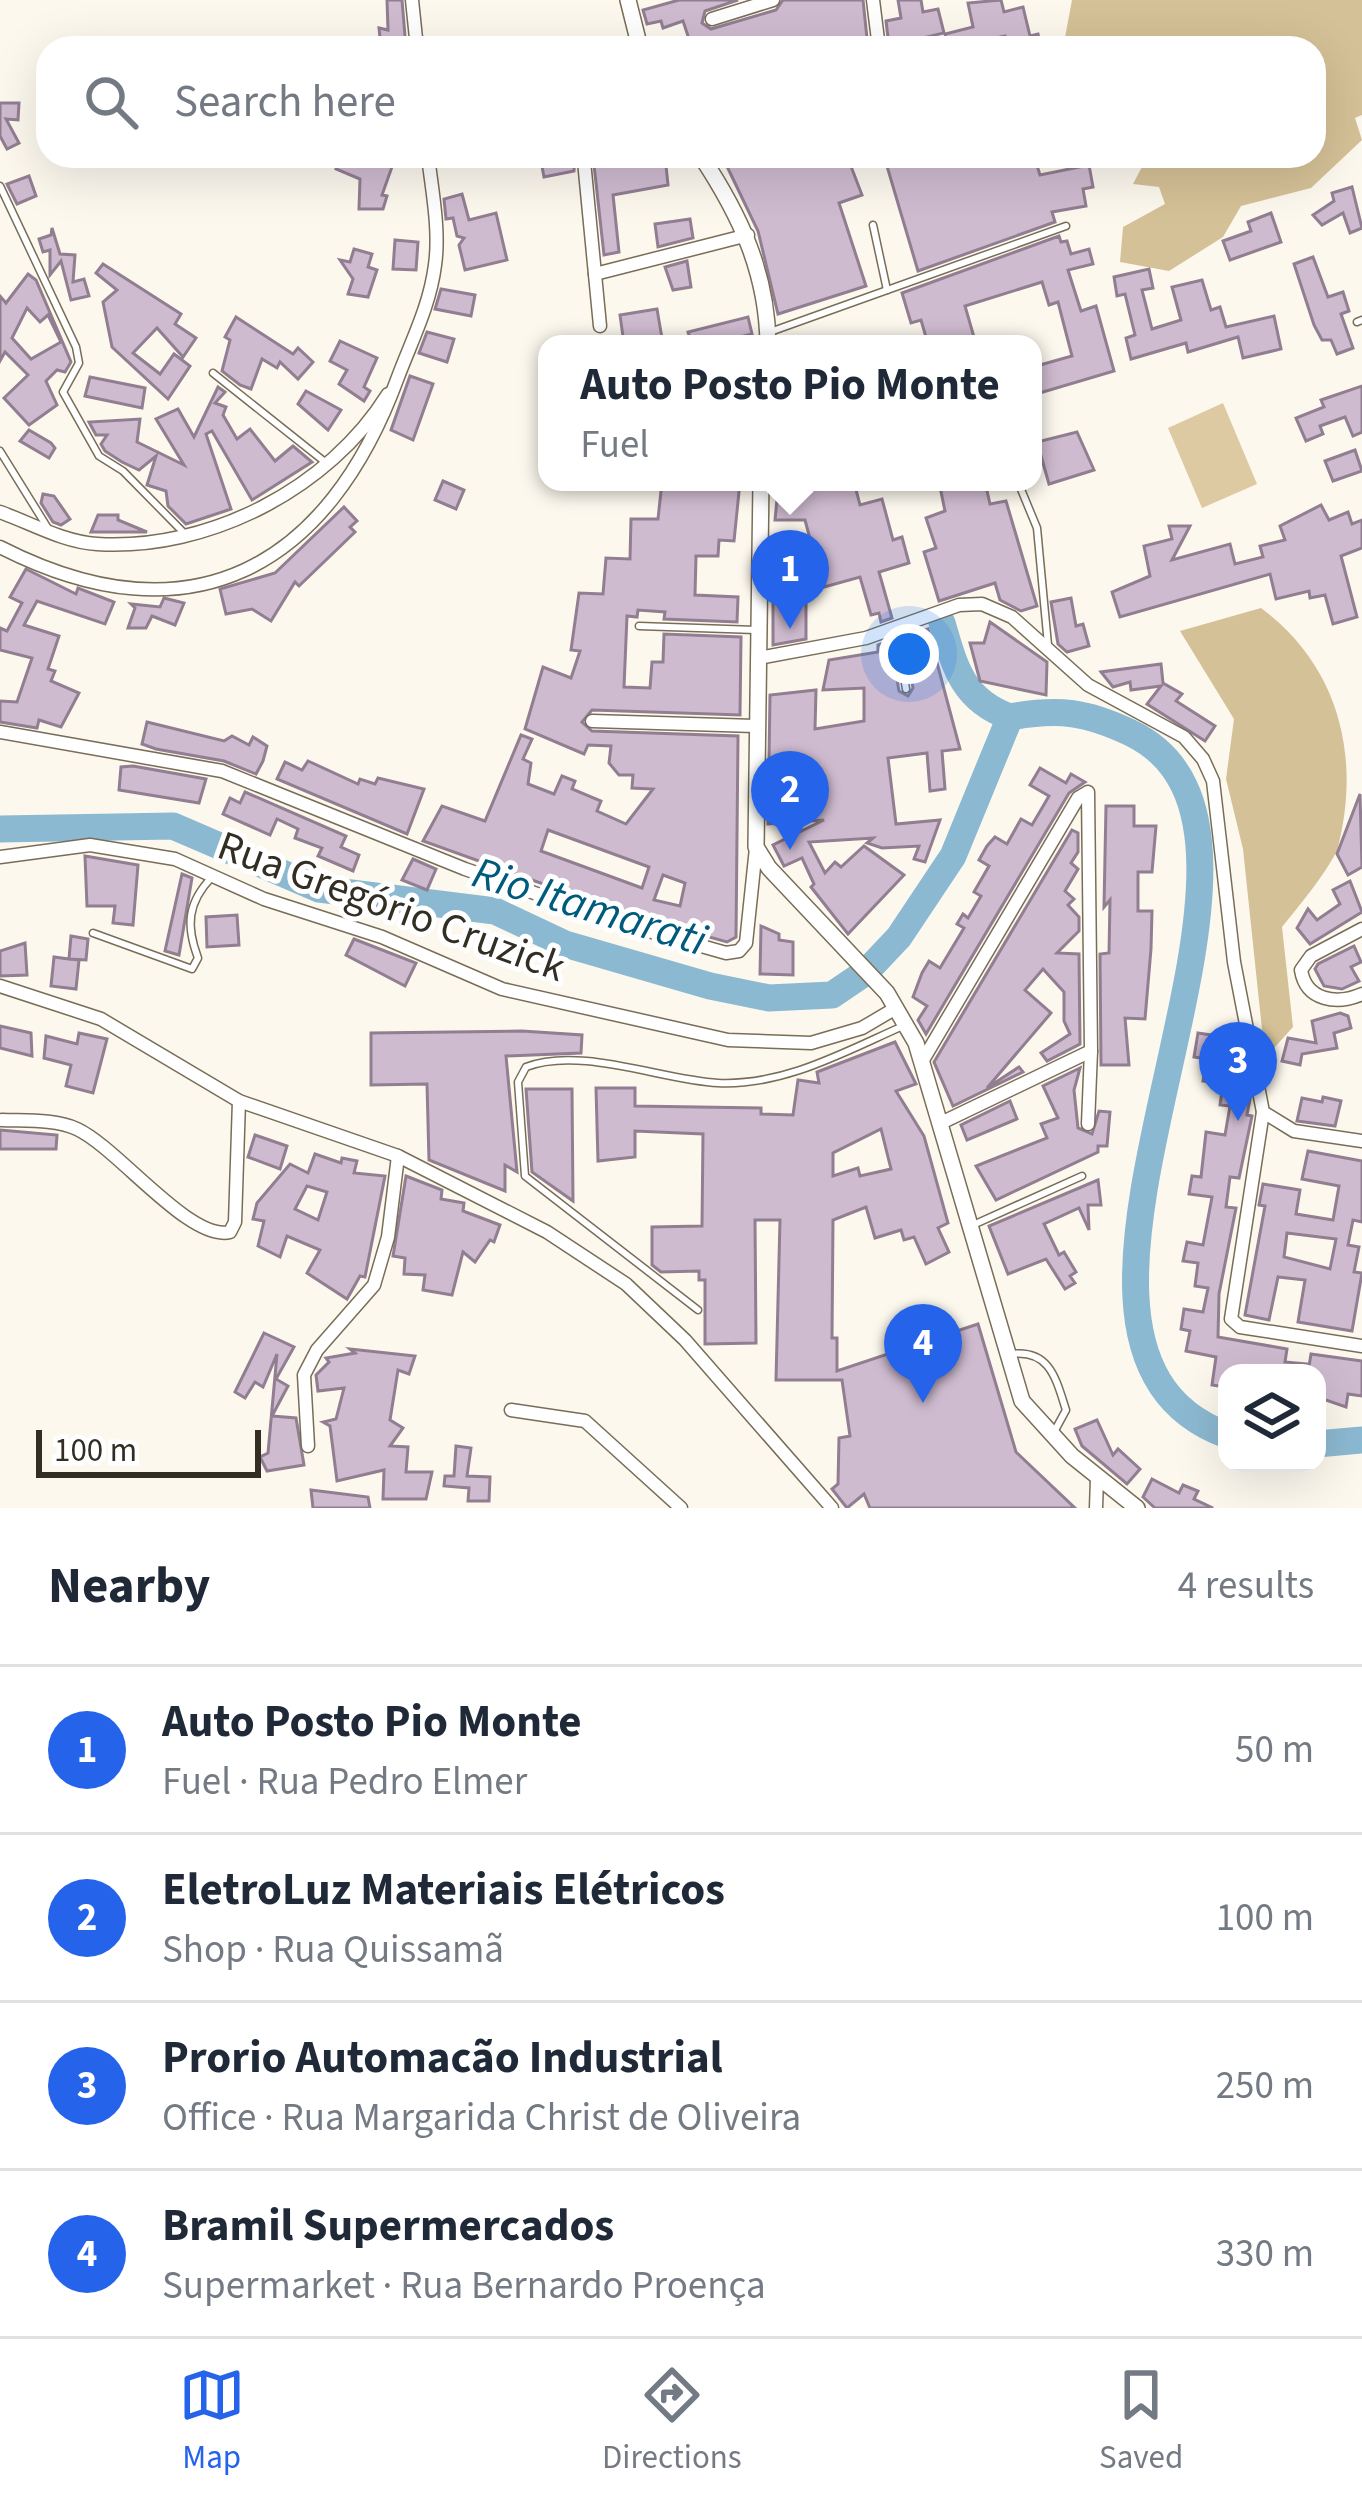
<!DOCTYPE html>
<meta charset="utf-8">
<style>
body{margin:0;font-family:"Source Sans 3",sans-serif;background:#f2f2f3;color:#1f2937}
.controls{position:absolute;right:36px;bottom:36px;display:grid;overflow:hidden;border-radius:24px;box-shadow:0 12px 48px #0002}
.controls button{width:108px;height:108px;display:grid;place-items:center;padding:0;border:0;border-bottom:3px solid #e0e1e3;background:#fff;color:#1f2937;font:60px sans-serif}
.scale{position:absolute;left:36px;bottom:30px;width:225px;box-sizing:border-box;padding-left:12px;border:6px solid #332e24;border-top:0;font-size:33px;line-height:42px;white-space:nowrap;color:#332e24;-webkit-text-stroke:9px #fff;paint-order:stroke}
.you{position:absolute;left:909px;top:654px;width:42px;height:42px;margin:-30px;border:9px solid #fff;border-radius:50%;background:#1a73e8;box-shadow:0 0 0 18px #1a73e833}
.badge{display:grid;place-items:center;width:78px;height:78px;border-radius:50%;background:#2563eb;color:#fff;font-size:39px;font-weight:700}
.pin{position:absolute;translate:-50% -99px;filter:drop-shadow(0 3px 6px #0008)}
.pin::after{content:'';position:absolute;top:63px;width:42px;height:36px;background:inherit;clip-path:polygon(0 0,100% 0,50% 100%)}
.popup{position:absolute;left:538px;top:335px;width:504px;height:156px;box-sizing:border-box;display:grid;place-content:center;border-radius:24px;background:#fff;filter:drop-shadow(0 3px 9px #0005);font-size:39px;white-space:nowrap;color:#747a83}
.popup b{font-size:45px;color:#1f2937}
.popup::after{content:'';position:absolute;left:50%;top:100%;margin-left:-24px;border:24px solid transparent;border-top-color:#fff}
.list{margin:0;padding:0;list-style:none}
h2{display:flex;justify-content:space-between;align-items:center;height:156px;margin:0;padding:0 48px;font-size:51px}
h2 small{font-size:39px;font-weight:400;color:#747a83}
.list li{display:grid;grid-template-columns:78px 1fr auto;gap:36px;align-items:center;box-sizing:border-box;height:168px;padding:0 48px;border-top:3px solid #e0e1e3}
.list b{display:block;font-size:45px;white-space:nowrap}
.list p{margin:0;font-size:39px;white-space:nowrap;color:#747a83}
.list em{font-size:39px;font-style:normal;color:#747a83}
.icon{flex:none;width:66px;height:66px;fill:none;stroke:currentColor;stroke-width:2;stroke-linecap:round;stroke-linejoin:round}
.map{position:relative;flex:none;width:1362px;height:1508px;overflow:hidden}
.search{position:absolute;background:#fff;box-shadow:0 12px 48px #0002;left:36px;right:36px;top:36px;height:132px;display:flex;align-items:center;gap:30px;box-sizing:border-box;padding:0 42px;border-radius:36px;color:#747a83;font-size:45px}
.sheet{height:828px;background:#fff}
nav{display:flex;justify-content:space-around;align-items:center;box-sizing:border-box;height:168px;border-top:3px solid #e0e1e3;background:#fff;font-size:33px;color:#747a83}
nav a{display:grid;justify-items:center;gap:6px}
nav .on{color:#2563eb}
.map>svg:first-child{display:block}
.green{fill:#ddc9a2}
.forest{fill:#d5c197}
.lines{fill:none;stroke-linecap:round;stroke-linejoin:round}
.river{stroke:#8cb9d2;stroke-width:27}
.building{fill:#cfbbd0;stroke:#917e91;stroke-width:3;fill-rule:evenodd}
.service-casing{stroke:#786d57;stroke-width:9}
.minor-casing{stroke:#786d57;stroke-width:15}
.tertiary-casing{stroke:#786d57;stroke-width:18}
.service{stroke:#fff;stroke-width:6}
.minor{stroke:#fff;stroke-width:12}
.tertiary{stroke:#fff;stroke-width:15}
.labels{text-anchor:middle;stroke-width:10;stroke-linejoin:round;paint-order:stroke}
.street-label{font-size:42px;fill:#332e24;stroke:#fff}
.water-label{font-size:45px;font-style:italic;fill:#005a7c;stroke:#fff}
</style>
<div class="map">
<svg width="1362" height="1508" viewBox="0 0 1362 1508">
<rect width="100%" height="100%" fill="#fdf8ee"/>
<path class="green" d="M1223,403L1257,484L1202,508L1168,428Z"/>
<g class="forest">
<path d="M1072,0H1362V115L1355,118L1362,140L1311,188L1241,206L1223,237L1169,271L1120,262L1123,227L1165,204L1159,187L1133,184L1143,165L1129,156H1314V48H1063Z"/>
<path d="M1261,608C1339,666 1362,757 1337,851C1322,879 1301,903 1282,927L1293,1027L1265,1058L1243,849L1226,779L1234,719L1180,631Z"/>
</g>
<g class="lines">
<g class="river">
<path d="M942,623C955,668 963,700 1010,717"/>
<path d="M0,829L173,826L319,889L495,911L565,944L710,986L769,998L832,995L866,972L899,937L953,856L1010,717C1059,708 1087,712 1131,733C1342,835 977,1345 1227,1435"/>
<path d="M1317,1444L1362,1440"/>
</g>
</g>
<g class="building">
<path d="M387,0H402L406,48H381L379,28L388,30Z"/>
<path d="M679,0H738L705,11L702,23L711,29L776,10L783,0H863L868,48H692L683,21L663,28L661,21L647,24L643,10Z"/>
<path d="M898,0H921L923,12L938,9L944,33L889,46L886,21L901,18Z"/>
<path d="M1001,0L1004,12L1023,7L1030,36L1038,34L1041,48H1008L1005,36L948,48L945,34L973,27L968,3Z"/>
<path d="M0,103H19L18,120L6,119L19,143L7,149L0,136Z"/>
<path d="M341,156L393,164L382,195L387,196L383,209H359L360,179L336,169Z"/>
<path d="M540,156H575L574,171L544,177Z"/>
<path d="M593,156H665L668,185L613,195L619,252L604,255Z"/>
<path d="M722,156H847L862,195L839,203L866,286L778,314L758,231Z"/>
<path d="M884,156H1034L1040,175L1089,165L1093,187L1083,189L1086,206L1052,212L1055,222L918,271Z"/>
<path d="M29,176L36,196L17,204L7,184Z"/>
<path d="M1352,187L1362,228L1350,233L1343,213L1322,225L1313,215L1334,201L1332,193Z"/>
<path d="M462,194L469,220L496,213L507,260L465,270L459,245L464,238L457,236L453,218L446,219L444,199Z"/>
<path d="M1271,213L1281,242L1230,260L1223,241L1251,231L1248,222Z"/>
<path d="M690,219L693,238L658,247L655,224Z"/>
<path d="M52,228L60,254L75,255L73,282L84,279L89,296L71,300L61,261L50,275V250L43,252L39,239L51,235Z"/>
<path d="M1059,236L1061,242L1067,241L1071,254L1089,249L1093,264L1068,270L1081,311L1096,306L1114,371L1033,395V367L1072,356L1058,302L1049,305L1042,282L965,306L976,344H928L921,320L911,323L902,293Z"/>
<path d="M395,240L418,242L416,270L393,269Z"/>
<path d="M354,249L372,254L368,267L377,270L368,297L348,294L353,279L340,260L350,262Z"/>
<path d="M1313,257L1328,297L1343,292L1349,311L1341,314L1353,348L1337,354L1331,340H1322L1314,325L1294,264Z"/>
<path d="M687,261L691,287L673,290L665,267Z"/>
<path d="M103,264L181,314L175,324L196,338L183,357L157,328L133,353L160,374L174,354L190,366L168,399L112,347L103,302L117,290L96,273Z"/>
<path d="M1149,269L1153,288L1142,290L1152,329L1181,320L1172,287L1202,280L1211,310L1220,307L1226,327L1274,316L1281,349L1243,358L1238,337L1188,352L1186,343L1131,359L1126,338L1135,335L1125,294L1117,296L1114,277Z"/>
<path d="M28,274L36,280L71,362L65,372L57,370L46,381L57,405L29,425L4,398L28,375L5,352L0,361V296L6,303ZM27,308L40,322L48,315L61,342L31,359L12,338Z"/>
<path d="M441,289L475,295L471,316L435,309Z"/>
<path d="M657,309L663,344H624L620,315Z"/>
<path d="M236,317L293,354L298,348L313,362L298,379L280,362L277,368L262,359L251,389L240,385L222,371L230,340L225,337Z"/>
<path d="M748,317L752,334L740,337L741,344H692L688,332Z"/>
<path d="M427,332L454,339L447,362L419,353Z"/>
<path d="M340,341L377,358L364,387L370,391L364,401L339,384L347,370L330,361Z"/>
<path d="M410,376L433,384L413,440L391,430Z"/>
<path d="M90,377L145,388L142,408L85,396Z"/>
<path d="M1362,386V432L1353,436L1345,417L1320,426L1323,434L1306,441L1296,418L1324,407L1321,400Z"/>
<path d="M218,387L225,392L215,403L226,407L223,415L237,439L250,429L275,461L293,446L312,462L252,500L212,431L206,434L231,509L186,524L168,506L166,491L147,485L156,456L139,470L122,462L105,451L101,444L107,435H96L89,422L140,419L137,442L184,465L156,419L178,409L194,437Z"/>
<path d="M306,391L341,410L328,430L298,404Z"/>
<path d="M29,430L51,443L55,448L49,458L20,441Z"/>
<path d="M1077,432L1094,470L1049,484L1037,442Z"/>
<path d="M1355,450L1362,471L1333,481L1325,461Z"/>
<path d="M443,481L464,490L456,509L435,500Z"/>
<path d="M662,482H740L734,541L719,540L718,556H696L695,595L738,597L737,622L664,619L665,612L638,610L637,617L627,616L624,687L650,688L652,662H663L664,634L741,637L740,715L592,710L582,722L592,731L738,736L736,937L727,942L627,914L423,841L442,806L485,821L521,735L532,739L523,759L531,763L528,784L554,794L562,776L575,781L572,789L601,801L597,811L626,824L653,789L632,788L633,775H619L609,763L611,746L588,745L584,754L525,729L543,667L571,678L580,651L571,650L579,593L603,594L606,558L630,559L631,519H658ZM548,830L649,867L642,888L541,851ZM663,875L685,883L680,906L654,900Z"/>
<path d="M813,482H854L860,505L882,499L893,540L902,537L909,563L879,572L892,618L881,622L879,613L871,615L860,577L806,592V639L773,645V548L813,550L805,520H775L778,489Z"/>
<path d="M939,482H985L990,504L1006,501L1037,606L1021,611L1000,600L995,583L939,601L924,552L936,548L926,518L945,511Z"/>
<path d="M43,494L54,496L70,519L61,525L53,522L41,503Z"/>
<path d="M1321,505L1329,520L1348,512L1352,524L1362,520V548L1341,556L1357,617L1333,624L1325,595L1310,598L1309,591L1276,599L1270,574L1120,617L1112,592L1150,576L1144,546L1172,539L1169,526H1190L1172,560L1230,544L1235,564L1263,557L1260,546L1285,540L1280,526Z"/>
<path d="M344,507L357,521L350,527L355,532L299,586L295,582L271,621L252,609L226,614L220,589L275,573Z"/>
<path d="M98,515H118V520L147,532H91Z"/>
<path d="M26,569L76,594L78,588L114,602L105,624L37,601L24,625L59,636L48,669L55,671L51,681L79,693L61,727L39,720L37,728L0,722V701L17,702L32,658L0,650V628L7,631L22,603L10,597Z"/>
<path d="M164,598L184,603L175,625L152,616L146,628H128L135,608L131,604L160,607Z"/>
<path d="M1071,598L1076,626L1083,624L1089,646L1067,652L1058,644L1051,602Z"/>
<path d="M990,622L1047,662L1046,695L980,681L970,643H984Z"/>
<path d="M928,629L960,749L942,751L945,789L930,791L927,753L888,758L896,824L940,820L925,862L914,859L919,846L882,848L867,843L873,838L809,842L825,873L835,862L841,867L864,846L904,875L848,934L811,887L814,884L802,858L784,866L773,845L824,820L768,824L770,695L816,690L815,729L864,721V688L823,690L829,660L878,652V645L890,640L899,691L908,696L913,688L905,636Z"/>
<path d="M1161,664L1163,683L1182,694L1176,701L1215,726L1205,741L1147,704L1161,686L1131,690L1130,682L1113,687L1101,672Z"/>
<path d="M147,722L224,741L232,736L249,745L253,737L267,746L263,761L256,774L224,761L156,749L142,744Z"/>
<path d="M308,761L358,784L360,779L375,784L378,778L424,789L407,834L277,779L285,762L302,770Z"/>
<path d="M133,766L206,779L199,803L119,790L121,767Z"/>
<path d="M1040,768L1066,783L1071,774L1085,782L1069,793L926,1034L918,1020L927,1006L913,997L922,973L929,961L940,968L964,928L957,924L963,914L968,918L981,896L974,892L989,866L979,860L987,846L995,837L1007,844L1021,819L1032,825L1049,796L1030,785Z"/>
<path d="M245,792L346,836L341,847L359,855L353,871L318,856L322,848L295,838L298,829L277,819L270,835L223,814L230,798L240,803Z"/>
<path d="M1360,794L1362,867L1348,875L1337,854Z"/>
<path d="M1106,806H1134V826H1156L1152,872H1138V911H1152L1151,949L1145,1019L1125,1018L1129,1065H1101L1100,954L1109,953L1110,900L1104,907Z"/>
<path d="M1072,830L1078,833V852L1071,863L1078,869L1065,891L1074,899L1068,905L1079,917V931L1057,953L1079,954L1080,1044L1047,1061L1041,1053L1070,1034L1064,1021V992L1043,969L1025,990L1051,1013L987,1088L1019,1067L1023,1072L953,1106L934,1062Z"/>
<path d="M85,856L138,865L133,925L113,923L115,906H87Z"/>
<path d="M413,859L436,869L427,890L402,880Z"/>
<path d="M182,874L192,878L179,955L165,951Z"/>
<path d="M1350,881L1362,912L1310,944L1297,928L1308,909L1317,920L1340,904L1333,890Z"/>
<path d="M237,915L239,945L207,947L206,917Z"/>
<path d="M761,926L779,934V940L793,942V975L760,974Z"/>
<path d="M71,936L88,939L86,960L70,959L79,960L76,989L51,986L54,957L69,959Z"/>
<path d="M354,939L416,963L405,986L346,955Z"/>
<path d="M25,943L27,975L0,976V951Z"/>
<path d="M1354,946L1361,962L1351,967L1359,981L1342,989L1324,986L1315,969L1318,964Z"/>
<path d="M1340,1013L1348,1016L1351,1028L1334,1033L1337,1048L1302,1054L1300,1065L1282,1061L1288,1038L1316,1043L1312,1021Z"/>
<path d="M0,1026L31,1033L32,1056L0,1048Z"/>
<path d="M522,1031L582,1035L581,1053L506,1056L517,1172L505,1165V1191L429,1160L427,1084L371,1085V1033Z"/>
<path d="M79,1033L107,1039L93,1093L66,1086L71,1065L44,1058L46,1036L77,1044Z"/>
<path d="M1198,1033L1238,1039L1250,1099L1247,1115L1252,1116L1239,1178L1230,1177L1226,1207L1236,1208L1219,1294L1218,1337L1287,1349L1285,1362L1308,1364L1307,1373H1227L1226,1387L1212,1385L1216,1357L1186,1351L1190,1331L1181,1329L1184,1309L1203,1312L1208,1288L1195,1286L1198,1263L1183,1261L1187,1242L1203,1245L1212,1197L1189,1194L1192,1176L1201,1177L1206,1132L1225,1135L1230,1106L1220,1105L1223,1084L1203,1081L1207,1059L1194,1057Z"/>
<path d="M895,1042L916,1084L896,1091L924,1136L948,1223L938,1228L949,1252L926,1264L914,1237L904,1240L901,1230L875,1238L866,1207L833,1220L832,1338H837V1371L978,1324L1016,1452L1075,1508H870L864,1494L847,1508L832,1489L838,1484L839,1438L850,1436L842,1380H776L780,1220H755L756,1343L705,1344V1280H699V1271L661,1272L652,1265V1227L702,1226L703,1134L635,1131V1157L598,1161L596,1088H635V1106L761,1108V1114L793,1115L798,1080L819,1083L817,1072ZM881,1129L891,1169L860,1176L858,1168L833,1176V1153Z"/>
<path d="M1080,1068L1074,1090L1078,1128L1092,1134L1099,1111L1110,1112L1107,1146H1098V1152L996,1200L976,1166L1047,1138L1041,1124L1058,1118L1043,1086Z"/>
<path d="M526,1089H572L573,1201L532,1172Z"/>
<path d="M1323,1097L1341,1101L1335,1126L1297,1121L1302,1098L1322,1102Z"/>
<path d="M1010,1101L1017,1119L967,1140L961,1125Z"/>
<path d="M0,1130L57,1135L56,1149H0Z"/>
<path d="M255,1135L287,1146L280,1169L248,1157Z"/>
<path d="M1308,1151L1362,1161V1222L1353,1220L1348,1245L1359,1247L1354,1272L1362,1273L1352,1331L1298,1322L1305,1280L1278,1277L1269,1320L1245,1315L1265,1206L1259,1205L1263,1184L1300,1190L1296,1214L1333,1220L1339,1186L1302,1179ZM1287,1233L1336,1239L1330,1269L1284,1257Z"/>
<path d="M315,1154L341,1163L342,1158L357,1161L354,1173L385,1176L365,1277L360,1276L347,1299L307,1273L320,1250L287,1236L280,1257L258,1246L264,1221L253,1219L257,1203L290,1164L308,1173ZM307,1186L327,1192L318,1220L295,1209Z"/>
<path d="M406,1176L442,1190L441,1199L464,1203L463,1211L500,1225L494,1242L490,1240L475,1262L463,1252L452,1295L423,1290L425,1275L404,1274L405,1258L393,1256Z"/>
<path d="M1098,1180L1101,1205H1088L1089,1230L1079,1208L1044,1224L1059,1255L1064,1252L1076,1272L1070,1276L1075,1283L1065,1289L1046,1259L1008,1274L989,1226Z"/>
<path d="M264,1333L294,1347L276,1379L288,1386L272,1416L296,1418L304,1465L267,1471L260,1457L268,1453L277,1354L263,1387L255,1382L245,1398L235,1392Z"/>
<path d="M350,1349L415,1356L409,1374L398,1370L390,1420L403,1428L390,1446L408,1447L406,1472H432L426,1499H383L384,1470L337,1481L330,1426L323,1422L336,1419L344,1388L318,1391L316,1375L329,1362L326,1358L355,1353Z"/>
<path d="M1311,1354L1362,1361V1396L1348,1394L1346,1407L1317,1397V1373H1308Z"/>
<path d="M1097,1420L1113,1455L1118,1449L1140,1469L1127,1484L1082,1446L1075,1429Z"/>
<path d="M456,1446L471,1448L467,1476L490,1477L489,1501H468L469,1488L444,1486L445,1476H454Z"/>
<path d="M1152,1479L1179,1493L1183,1485L1198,1491L1194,1499L1213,1508H1155L1143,1497Z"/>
<path d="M311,1490L368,1497L370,1508H313Z"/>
</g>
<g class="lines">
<g class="service-casing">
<g id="service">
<path d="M0,186L76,347L79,363L63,392L99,456L123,471L185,534"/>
<path d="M873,225L887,290"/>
<path d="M1357,322L1362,320"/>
<path d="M770,332L1066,226"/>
<path d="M909,344V342"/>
<path d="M213,373L325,462"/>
<path d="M0,451L49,530"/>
<path d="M1018,482L1037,528L1048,645"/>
<path d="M639,626L756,630"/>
<path d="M896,628L906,689"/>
<path d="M93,933L192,969L198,958C186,926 187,903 212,877"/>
<path d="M973,1225L1082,1176"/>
<path d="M698,1310L525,1176L518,1082L526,1067C580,1046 662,1080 718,1083C784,1086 844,1052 903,1026"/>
<path d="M1011,1354C1050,1349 1056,1379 1066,1410L1053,1434"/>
</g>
</g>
<g class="minor-casing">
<g id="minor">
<path d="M412,0L417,48"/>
<path d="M873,0L879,48"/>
<path d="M712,19L773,0"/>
<path d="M584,161L600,326"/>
<path d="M595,274L748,235"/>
<path d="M0,512C31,523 63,542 97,544C208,551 329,489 388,394"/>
<path d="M0,547C190,644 328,569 398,377C412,340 430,305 435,265C440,230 432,191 428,156"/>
<path d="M759,658L866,638L959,605L982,604L1012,617L1088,685L1184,737L1203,759L1213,781L1234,962L1263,1112L1294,1131L1362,1141"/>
<path d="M592,721L755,726"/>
<path d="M0,732L222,771L465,869L624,924L726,953L739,951L746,943L756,848"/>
<path d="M0,857L90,845L175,859L264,899L382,937L502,989L728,1040L811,1043L862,1028L896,1008"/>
<path d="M1362,929L1311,956L1301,970C1306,1001 1337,1005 1362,994"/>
<path d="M0,986L101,1019L239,1101L398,1156L547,1232L626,1284L685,1340L832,1508"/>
<path d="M923,1060L1078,798L1088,792L1091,1051L943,1122"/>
<path d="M1263,1112L1231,1319L1240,1327L1362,1346"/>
<path d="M2,1120C26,1121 55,1119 77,1129C118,1148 190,1242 230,1232L235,1222L239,1101"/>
<path d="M1088,1124L1091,1051"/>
<path d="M511,1410L585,1421L681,1508"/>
<path d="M308,1446L304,1375L317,1350L374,1285L388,1237L398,1156"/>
<path d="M1096,1508L1097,1478"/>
</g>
</g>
<g class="tertiary-casing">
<g id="tertiary">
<path d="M628,0L640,48"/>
<path d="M701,156C740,215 767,272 768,344"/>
<path d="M761,482L756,847L769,868L887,993L916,1043L1022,1401L1072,1456L1137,1508"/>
</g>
</g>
<use href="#service" class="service"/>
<use href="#minor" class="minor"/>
<use href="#tertiary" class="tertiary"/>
</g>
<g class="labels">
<g class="street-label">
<text transform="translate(392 905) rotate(20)" y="15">Rua Gregório Cruzick</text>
</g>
<g class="water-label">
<text transform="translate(590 905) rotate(17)" y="16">Rio Itamarati</text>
</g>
</g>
</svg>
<div class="controls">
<button><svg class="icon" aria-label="layers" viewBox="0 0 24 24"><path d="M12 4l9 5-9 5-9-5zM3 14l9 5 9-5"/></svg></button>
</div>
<div class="scale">100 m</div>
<div class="you"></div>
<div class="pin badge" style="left:790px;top:629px">1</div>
<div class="popup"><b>Auto Posto Pio Monte</b>Fuel</div>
<div class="pin badge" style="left:790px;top:850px">2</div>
<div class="pin badge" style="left:1238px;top:1121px">3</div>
<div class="pin badge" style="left:923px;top:1403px">4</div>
<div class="search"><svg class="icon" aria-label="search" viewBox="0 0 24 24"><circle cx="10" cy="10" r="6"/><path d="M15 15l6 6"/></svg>Search here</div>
</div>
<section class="sheet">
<h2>Nearby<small>4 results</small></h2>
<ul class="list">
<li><span class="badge">1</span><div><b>Auto Posto Pio Monte</b><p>Fuel · Rua Pedro Elmer</p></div><em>50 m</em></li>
<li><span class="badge">2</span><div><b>EletroLuz Materiais Elétricos</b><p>Shop · Rua Quissamã</p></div><em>100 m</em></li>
<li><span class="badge">3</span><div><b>Prorio Automacão Industrial</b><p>Office · Rua Margarida Christ de Oliveira</p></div><em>250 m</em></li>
<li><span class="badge">4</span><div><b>Bramil Supermercados</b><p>Supermarket · Rua Bernardo Proença</p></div><em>330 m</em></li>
</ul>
</section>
<nav>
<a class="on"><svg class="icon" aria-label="map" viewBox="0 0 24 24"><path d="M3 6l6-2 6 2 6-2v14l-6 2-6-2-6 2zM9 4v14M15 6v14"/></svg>Map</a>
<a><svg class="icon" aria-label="directions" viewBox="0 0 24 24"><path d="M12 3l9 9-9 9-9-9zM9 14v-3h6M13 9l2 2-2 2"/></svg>Directions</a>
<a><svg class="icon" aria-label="saved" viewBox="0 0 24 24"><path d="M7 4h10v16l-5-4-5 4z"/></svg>Saved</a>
</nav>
